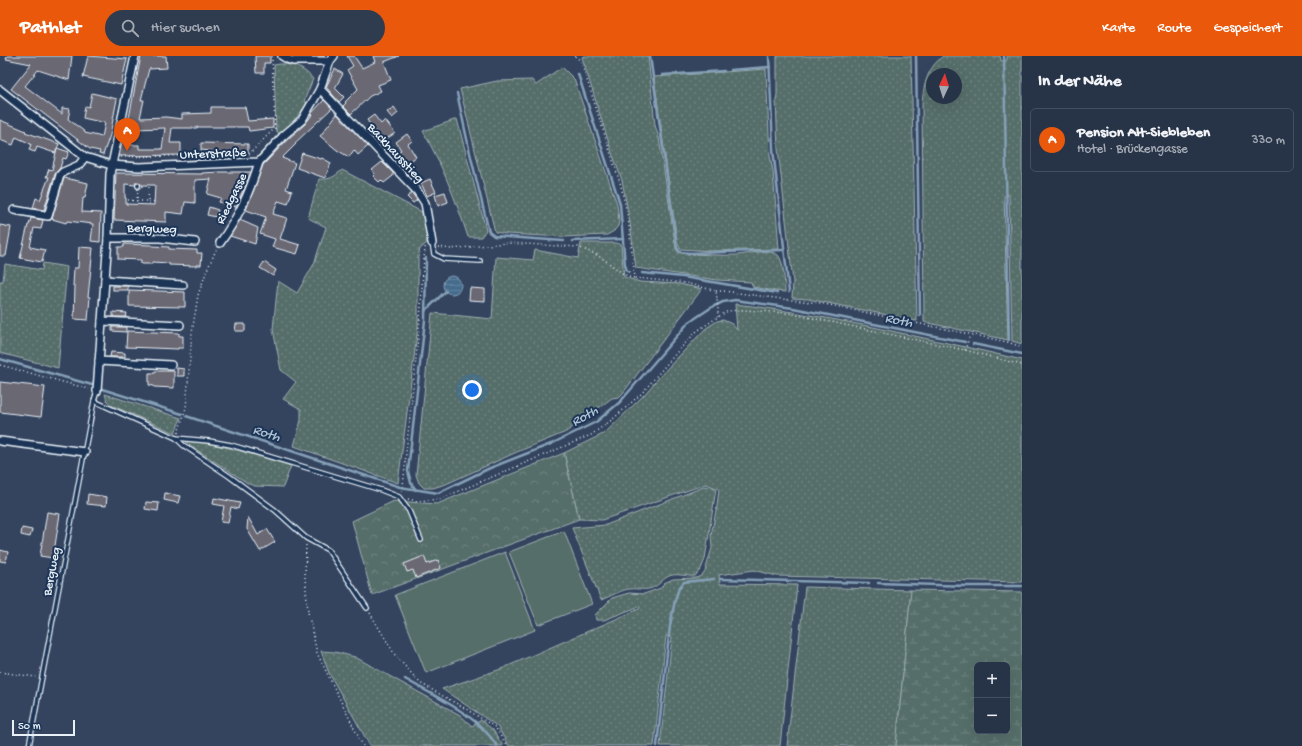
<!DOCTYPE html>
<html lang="de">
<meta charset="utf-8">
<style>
body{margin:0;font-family:"Gochi Hand",sans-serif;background:#2f3b4e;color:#f1f3f6}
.controls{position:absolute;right:12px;bottom:12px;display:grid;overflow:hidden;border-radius:6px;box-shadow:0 4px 16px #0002}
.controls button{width:36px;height:36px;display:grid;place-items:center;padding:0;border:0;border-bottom:1px solid #434e60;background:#273347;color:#f1f3f6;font:20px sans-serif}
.compass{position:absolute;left:926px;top:12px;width:36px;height:36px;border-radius:50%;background:#273347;box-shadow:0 4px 16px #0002;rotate:4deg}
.scale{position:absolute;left:12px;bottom:10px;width:63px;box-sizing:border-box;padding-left:4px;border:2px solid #e8f1f8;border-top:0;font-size:11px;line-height:14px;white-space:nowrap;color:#e8f1f8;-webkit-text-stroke:3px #1d3557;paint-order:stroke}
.you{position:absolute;left:472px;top:334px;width:14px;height:14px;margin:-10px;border:3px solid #fff;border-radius:50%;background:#1a73e8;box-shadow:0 0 0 6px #1a73e833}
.badge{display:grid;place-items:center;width:26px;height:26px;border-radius:50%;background:#ea580c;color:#fff;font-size:13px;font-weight:700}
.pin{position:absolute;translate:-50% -33px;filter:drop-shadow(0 1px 2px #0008)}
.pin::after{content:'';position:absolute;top:21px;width:14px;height:12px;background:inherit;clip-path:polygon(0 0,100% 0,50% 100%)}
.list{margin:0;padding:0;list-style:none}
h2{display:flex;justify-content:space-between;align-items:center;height:52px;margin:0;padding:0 16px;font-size:17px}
h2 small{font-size:13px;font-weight:400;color:#a4aab4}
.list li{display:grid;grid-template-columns:26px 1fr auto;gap:12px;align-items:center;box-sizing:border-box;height:64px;margin:0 8px 8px;padding:0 8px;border:1px solid #434e60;border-radius:6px}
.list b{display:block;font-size:15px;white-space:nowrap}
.list p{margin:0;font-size:13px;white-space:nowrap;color:#a4aab4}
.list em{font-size:13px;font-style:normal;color:#a4aab4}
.icon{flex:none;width:22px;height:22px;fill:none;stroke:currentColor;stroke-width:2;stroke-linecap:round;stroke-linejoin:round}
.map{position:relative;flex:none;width:1022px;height:690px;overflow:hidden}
header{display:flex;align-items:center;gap:24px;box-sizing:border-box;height:56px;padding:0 20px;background:#ea580c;color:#fff}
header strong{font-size:19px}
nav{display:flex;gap:22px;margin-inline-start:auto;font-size:14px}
.search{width:280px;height:36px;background:#2f3b4e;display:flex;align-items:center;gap:10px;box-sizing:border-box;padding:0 14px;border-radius:22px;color:#a4aab4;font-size:15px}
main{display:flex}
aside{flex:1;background:#273347}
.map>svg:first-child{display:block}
.grass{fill:url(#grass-dots);stroke:#9fb0b2;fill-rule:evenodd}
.forest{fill:url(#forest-crowns);stroke:#9fb0b2}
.wetland{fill:url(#wetland-marsh);stroke:#9fb0b2;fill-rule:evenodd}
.pitch{fill:#566e6b;stroke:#9fb0b2}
.water{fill:url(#water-rules);stroke:#86a1b8}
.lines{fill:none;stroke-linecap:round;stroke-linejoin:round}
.stream{stroke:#86a1b8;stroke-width:2.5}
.building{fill:#6a6873;stroke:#e8f1f8;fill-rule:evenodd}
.lane-casing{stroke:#e8f1f8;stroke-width:6}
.street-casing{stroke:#e8f1f8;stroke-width:10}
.path{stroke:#e8f1f8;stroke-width:1.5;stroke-dasharray:1 3;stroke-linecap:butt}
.lane{stroke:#1d3557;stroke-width:3.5}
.street{stroke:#1d3557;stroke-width:7}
.labels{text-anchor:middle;stroke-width:4;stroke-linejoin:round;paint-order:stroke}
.street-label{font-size:13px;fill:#e8f1f8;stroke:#1d3557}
.water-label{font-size:14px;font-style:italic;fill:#afc2d3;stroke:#1d3557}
</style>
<header>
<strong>Pathlet</strong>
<div class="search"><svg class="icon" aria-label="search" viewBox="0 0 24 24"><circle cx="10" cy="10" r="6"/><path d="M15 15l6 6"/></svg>Hier suchen</div>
<nav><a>Karte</a><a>Route</a><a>Gespeichert</a></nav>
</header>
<main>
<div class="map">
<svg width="1022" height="690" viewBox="0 0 1022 690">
<defs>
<pattern id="grass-dots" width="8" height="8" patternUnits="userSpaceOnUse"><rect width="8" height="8" fill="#566e6b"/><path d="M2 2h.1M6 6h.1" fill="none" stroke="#6e8381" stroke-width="1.8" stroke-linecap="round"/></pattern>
<pattern id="forest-crowns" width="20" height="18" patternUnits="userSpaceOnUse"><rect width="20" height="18" fill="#566e6b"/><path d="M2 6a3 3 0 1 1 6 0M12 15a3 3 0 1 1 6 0" fill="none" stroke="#6e8381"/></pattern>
<pattern id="wetland-marsh" width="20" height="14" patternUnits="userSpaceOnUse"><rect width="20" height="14" fill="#566e6b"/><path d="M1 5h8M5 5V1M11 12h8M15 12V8" fill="none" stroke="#6e8381"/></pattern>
<pattern id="water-rules" width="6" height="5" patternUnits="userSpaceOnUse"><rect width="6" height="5" fill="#456c8d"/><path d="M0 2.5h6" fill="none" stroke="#60819e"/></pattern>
</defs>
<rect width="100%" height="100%" fill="#34445f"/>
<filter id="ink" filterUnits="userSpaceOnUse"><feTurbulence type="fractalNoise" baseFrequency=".025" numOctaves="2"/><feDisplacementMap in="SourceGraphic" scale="8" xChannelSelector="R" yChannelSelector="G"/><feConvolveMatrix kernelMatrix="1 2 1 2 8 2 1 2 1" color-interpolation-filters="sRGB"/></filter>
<g filter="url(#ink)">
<g class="grass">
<path d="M585,0H648L655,69L659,82L676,193L678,196L686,198C703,198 721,200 738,199C748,198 770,192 778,199C784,205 785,228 785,236L775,235L753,231L751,226L717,224L636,212L630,167L622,124L612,97L582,1Z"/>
<path d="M777,0H911L917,265L808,243L792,242L793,226L778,93L776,45L777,38Z"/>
<path d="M943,0H1000L1001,5L1007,4V0H1022V288L1012,285L1009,139L1004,140L1008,284L924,266L922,47C924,27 927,13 943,0ZM932,18H956V42H932Z"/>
<path d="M280,8C294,8 304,12 313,23L304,45L307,47C300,60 290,68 279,78L276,74L274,9Z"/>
<path d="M562,11L574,23L617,148L619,164L618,170L614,175L607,179L563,181L507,178L495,176L460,33L497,25L532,24L536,29Z"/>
<path d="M766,13L770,100L773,115L779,193L712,195L680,193L677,185L654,21Z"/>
<path d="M457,63L486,174L481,181H468C456,144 442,109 423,75Z"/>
<path d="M342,114L422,156L428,186L420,193L418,201V270L398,427L294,390L301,364V353L283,343L296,326L281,314L273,273L278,225L297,237L314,208L326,171L308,162L319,123C330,124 334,121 342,114Z"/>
<path d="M581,187H617L621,189L624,221L640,226L680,228L702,233L623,337L619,341L612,342L566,376L517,396L446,428L433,432H424L419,427L416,419L432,257L492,263L496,201L533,204L535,194L578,202Z"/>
<path d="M43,207L67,211L58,312L0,297V225H3L5,208L42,214Z"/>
<path d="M735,248C781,253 827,262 873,271C923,282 973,292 1022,304V526L777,520L754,514L719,519L720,528L797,529L780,690H660L672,581L666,580L654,690H509L497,670L442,633L501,613L639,553L640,550L604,564H596L595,559L612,542L622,539L629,537L644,538L661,532L664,527L673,523L696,522L701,520L705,515L712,492L711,479L717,450L719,433L706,428L602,464L579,463L564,397L605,377L644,339L661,319L705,273L717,265L723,264L732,268L737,274Z"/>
<path d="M105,338L181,362L175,377L111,349L107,345Z"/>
<path d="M185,385C221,387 256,400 291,410L283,431L255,430L249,428L194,392Z"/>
<path d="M706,430L716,433L705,503L701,513L695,520C687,521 675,516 667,521C662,524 658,530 652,532C644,535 638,532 630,533C623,533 609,541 601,544L572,472L606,469Z"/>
<path d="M805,531L911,534L896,690H787Z"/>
<path d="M321,595L335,596L355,601L460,659L472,670L481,664L493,674L503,690H370L329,617Z"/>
</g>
<path class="forest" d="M564,397L579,463L372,539L352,465L394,445L437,448Z"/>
<path class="wetland" d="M911,534L1022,536V690H896ZM977,609H1007V675H977Z"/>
<g class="pitch">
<path d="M564,475L592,548L538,569L509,496Z"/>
<path d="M505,496L535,574L426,617L395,539Z"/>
</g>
<circle class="water" cx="452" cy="229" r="9"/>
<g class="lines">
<g class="stream">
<path d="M650,0L677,192L680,196L691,197L784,194"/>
<path d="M769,0L773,93L789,236"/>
<path d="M916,0L920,259"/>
<path d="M1004,0L1009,284"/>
<path d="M730,14L770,11"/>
<path d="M578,18L620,148L625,209L627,215L629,216"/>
<path d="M662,19L724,15"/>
<path d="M457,37L470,97L489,176L494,180L564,185"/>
<path d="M572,185L623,183"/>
<path d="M642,217L683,221L777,237"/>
<path d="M425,255L446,235"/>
<path d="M973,288L1022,298"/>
<path d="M0,303L92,329"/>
<path d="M102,333L182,358"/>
<path d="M186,360L400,431L438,437L490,412L551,388L596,366L620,346L688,267L712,251L723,246L735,244L793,252L965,286"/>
<path d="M416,434L411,427L408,415L425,264L426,202"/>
<path d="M720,523L869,527"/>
<path d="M878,527L967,530H1022"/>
<path d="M405,623C437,642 477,658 497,690"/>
<path d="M657,690L670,570L675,544L679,532L684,526L714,523"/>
</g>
</g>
<g class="building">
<path d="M7,0H72L69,24L38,14L25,30L62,58V52L70,53L68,63L85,76V77L102,81L105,67L83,62L85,50L89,51L92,37L117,43L110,79L103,99L99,98L100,95L90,93L82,87L11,33L31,8L6,3Z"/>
<path d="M88,0L127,3L121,29L83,21Z"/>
<path d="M141,0H166L167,12L149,13L141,44H144L140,62L166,61L182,63V58L211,57V51H245L248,65L273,63V72L249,75L248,71H197V72H172L170,87H181V99L119,100L127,62H129ZM165,72L162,93H139V89H130L134,73Z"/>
<path d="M255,0H270V7H264V17H256Z"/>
<path d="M347,0H354L362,12L375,6L373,0H399L384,6L391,24L378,29L381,35L370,40L351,58L343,50L346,47L345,46L358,33L347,14L353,10Z"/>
<path d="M335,13L343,18L335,32L344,41L339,46L326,31Z"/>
<path d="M324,44L332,52L295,87L296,88L282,102L295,107L286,133L292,135L288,148L278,145L273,158L287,162L280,183L300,189L297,198L272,191L275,183L260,178L266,161L246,154L263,109L288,83L305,68L312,59L311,58Z"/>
<path d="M394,51L398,57L392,62L387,56Z"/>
<path d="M337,58L368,90L358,99L354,94L349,101L337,94L320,80Z"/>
<path d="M374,59L381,68L385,64L395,77L382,86L367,64Z"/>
<path d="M0,64L26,75L25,76L59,88L55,97L37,91L35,96L29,94L31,88L16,81L13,89L0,84Z"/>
<path d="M407,78L412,85L408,88L416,101L401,111L393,99L401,94L396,86Z"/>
<path d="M201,87L248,88V97H212V95L201,94Z"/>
<path d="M57,92L69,96L66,103L63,102L60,112L55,118L44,154L33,152L36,142L40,144L49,121H46L49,113L52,114Z"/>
<path d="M302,97L321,103L322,102L331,107L325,122L297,112Z"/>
<path d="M382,106L393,117V120L384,127L381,124L379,126L373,120L375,118L372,114Z"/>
<path d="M220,116H251L236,151L219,146L221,142L207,138L211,123L195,124V147L185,146L183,158L166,156V166L114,164L116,117L202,118V117ZM136,126H139L141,129H155L154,149L126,148V142H125V128L135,129Z"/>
<path d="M64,122L88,127L85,142H83L82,156L101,157L100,186L91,185L93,168L67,165L66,167L52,163Z"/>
<path d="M430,123L436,136L427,140L421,127Z"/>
<path d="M445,136L448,146L438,150L435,139Z"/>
<path d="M412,137L417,144L413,147L407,141Z"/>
<path d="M209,151L218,154L216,161L207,159Z"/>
<path d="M31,162L43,164L41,173L34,172L30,191L45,194L42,206L20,202L28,169H29Z"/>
<path d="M240,164L258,172L255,188L230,180Z"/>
<path d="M0,169L11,171L6,200H0Z"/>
<path d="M124,188L152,189V190L169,191V193L197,194V197H202L201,209H196V210L169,209V207L152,206V208H141V204L118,203V191H124Z"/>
<path d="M79,191L93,192L88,241H90L88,264L74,263L75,230H73L74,212H78Z"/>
<path d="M264,206L276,214L273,220L260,212Z"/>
<rect x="113" y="230" width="15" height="4"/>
<path d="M470,232L485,233V245L469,244Z"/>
<path d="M129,234L185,236V251L129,250Z"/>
<path d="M113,256L127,257L126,261H113Z"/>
<path d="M236,268H245V275H235Z"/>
<path d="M112,271H126V276L112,275Z"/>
<path d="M127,275L179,277V280H183V292H178V293L126,291Z"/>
<path d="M111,296L125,297V301H110Z"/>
<path d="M177,312L184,313V320H177Z"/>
<path d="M155,315H174V332L154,331V330L149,329V317H155Z"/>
<path d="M0,326L45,331L41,361L0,356Z"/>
<path d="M165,437L180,440L178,447L164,444Z"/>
<path d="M88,438L107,441L106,450L87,448Z"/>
<path d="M214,442L240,447L238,453L231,451L228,467L221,466L224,450L213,448Z"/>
<path d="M146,446L159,447L158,455L145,453Z"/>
<path d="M47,456L60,458L53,502L40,500Z"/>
<path d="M248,461L258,479L267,473L275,486L260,495L247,473Z"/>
<path d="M22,472L32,474L30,481L21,479Z"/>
<path d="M0,494L8,496L6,506L0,505Z"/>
<path d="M424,500L427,508L438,504L441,512L416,522L413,514L407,516L404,508Z"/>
</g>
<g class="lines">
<g class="lane-casing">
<g id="lane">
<path d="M138,129V130"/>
<path d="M432,187L434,198L444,203L480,205"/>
<path d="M97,335L94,345L176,382L209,385L231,389L381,434L399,441L409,455L421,484"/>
<path d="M176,382L183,389L229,420L275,454L306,482L328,494L367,552"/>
<path d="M29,690L94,345"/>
</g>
</g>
<g class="street-casing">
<g id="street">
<path d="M282,0L287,3L293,5H330"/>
<path d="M320,33L417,135L425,147L432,187"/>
<path d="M0,34L85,101L111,109L139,111L259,106L283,80L302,64L320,33L330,5L334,0"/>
<path d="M14,154L48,160L60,119L63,116L79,109L85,101"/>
<path d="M108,182H160L195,186"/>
<path d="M220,187C239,160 249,138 259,106"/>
<path d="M105,224L183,229"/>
<path d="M102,265L180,269"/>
<path d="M99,305L171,309"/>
<path d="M97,335L108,182L110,118L135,0"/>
<path d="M0,385L85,396"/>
</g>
</g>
<g class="path">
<path d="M272,0L275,72L277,75"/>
<path d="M575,0L581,5L621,130L628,162L635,222L686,227L716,235L718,252V261"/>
<path d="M121,101L249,98L275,72"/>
<path d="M138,130H149L148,145H137Z"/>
<path d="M128,144L137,145"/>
<path d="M149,145L157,146"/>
<path d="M438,191L451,193L506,187L578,191L595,198L605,204L622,217L629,221L635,222"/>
<path d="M716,235H724L782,243L820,247L1007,286L1022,291"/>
<path d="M965,294L970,279"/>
<path d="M0,309L89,333"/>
<path d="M178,377L186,352L192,277L198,239L207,214L216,194"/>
<path d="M402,435C405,419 405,403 407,387C412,341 417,295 421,250C422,230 423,211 425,192L426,191"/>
<path d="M408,443L417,445L440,443L591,379L613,363L641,338L678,295L697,275L718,261L728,255L742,254L788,257L965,294L1022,309"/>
<path d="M306,489L305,521L308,556L317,597L363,690"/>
<path d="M370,557L395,599L420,627L466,653L495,671L507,690"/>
<path d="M0,616L36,621"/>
</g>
<use href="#lane" class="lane"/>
<use href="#street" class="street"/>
</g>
</g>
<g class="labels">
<g class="street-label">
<text transform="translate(213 96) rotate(-2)" y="5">Unterstraße</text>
<text transform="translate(397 96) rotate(47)" y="5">Backhausstieg</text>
<text transform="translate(230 142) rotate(-64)" y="5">Riedgasse</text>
<text transform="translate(152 171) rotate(2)" y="5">Bergweg</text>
<text transform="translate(50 515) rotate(-79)" y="5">Bergweg</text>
</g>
<g class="water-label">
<text transform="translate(899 263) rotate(11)" y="5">Roth</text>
<text transform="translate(584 359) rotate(-29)" y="5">Roth</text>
<text transform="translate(267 376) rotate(18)" y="5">Roth</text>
</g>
</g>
</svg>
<div class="controls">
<button>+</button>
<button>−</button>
</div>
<svg class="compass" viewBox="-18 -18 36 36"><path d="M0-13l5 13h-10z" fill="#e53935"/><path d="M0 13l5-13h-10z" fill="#a4aab4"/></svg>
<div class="scale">50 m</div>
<div class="you"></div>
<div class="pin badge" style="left:127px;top:95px">A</div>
</div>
<aside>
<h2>In der Nähe<small></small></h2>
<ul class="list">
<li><span class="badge">A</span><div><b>Pension Alt-Siebleben</b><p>Hotel · Brückengasse</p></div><em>330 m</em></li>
</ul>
</aside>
</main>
